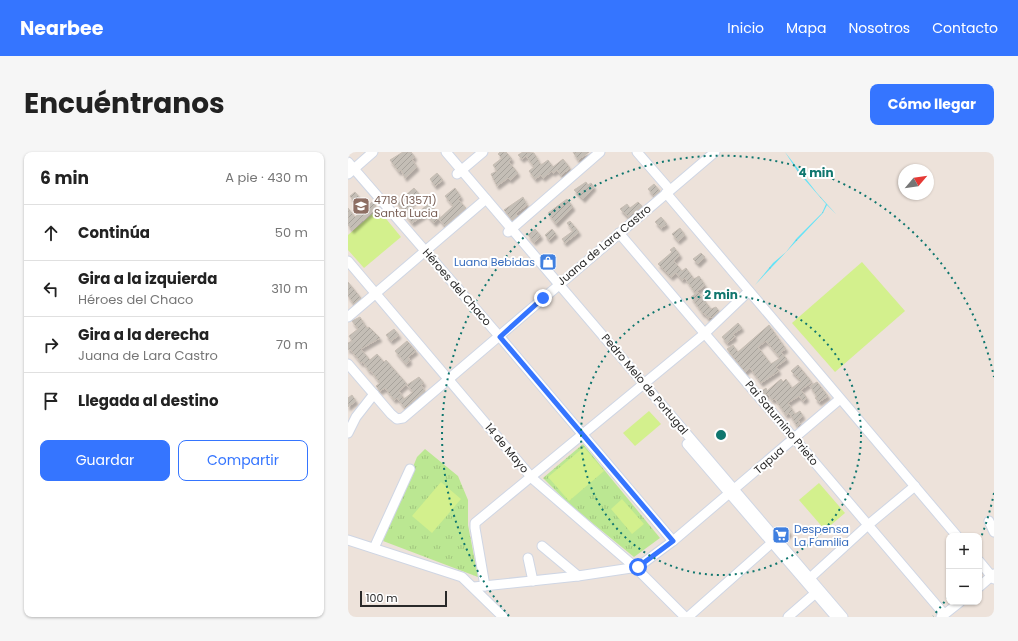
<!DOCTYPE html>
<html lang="es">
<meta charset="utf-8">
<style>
body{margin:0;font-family:Poppins,sans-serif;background:#f6f6f6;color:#222}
.controls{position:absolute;right:12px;bottom:12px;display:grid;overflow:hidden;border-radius:8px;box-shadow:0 1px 3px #0004}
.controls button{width:36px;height:36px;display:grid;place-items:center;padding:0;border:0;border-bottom:1px solid #e0e0e0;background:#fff;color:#222;font:20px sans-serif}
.compass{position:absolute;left:550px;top:12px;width:36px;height:36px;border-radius:50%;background:#fff;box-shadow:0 1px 3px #0004;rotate:61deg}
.scale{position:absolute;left:12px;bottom:10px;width:87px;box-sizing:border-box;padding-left:4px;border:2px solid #292929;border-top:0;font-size:11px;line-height:14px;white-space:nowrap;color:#292929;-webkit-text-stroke:3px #fff;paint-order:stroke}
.stop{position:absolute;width:12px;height:12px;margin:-9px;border:3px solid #3575ff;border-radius:50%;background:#fff}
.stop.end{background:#3575ff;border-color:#fff;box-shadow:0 1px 4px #0008}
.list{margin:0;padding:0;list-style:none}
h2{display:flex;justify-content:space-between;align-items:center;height:52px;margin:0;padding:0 16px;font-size:17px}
h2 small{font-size:13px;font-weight:400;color:#767676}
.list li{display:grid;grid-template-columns:26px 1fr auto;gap:12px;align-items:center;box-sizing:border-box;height:56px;padding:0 16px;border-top:1px solid #e0e0e0}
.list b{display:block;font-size:15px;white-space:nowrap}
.list p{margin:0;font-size:13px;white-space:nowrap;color:#767676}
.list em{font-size:13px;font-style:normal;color:#767676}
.actions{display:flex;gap:8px;padding:12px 16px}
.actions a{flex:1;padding:9px 0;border:1px solid #3575ff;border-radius:8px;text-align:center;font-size:14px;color:#3575ff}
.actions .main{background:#3575ff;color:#fff}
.icon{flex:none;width:22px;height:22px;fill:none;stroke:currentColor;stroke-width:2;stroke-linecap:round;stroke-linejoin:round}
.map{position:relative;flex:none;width:646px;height:465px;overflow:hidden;border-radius:8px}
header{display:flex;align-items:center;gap:24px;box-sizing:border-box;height:56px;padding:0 20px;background:#3575ff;color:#fff}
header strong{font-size:19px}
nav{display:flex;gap:22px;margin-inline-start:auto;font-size:14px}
.intro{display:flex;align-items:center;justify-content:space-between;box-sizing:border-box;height:96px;padding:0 24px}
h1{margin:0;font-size:28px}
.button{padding:10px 18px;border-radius:8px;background:#3575ff;color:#fff;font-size:14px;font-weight:700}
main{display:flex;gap:24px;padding:0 24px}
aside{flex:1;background:#fff;border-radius:8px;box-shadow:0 1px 3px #0004}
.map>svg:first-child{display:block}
.park{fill:url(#park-tufts)}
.pitch{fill:#d3f08d}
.water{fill:url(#water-ripples)}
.building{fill:url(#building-hatch);stroke:#c8beb4;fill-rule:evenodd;filter:url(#shadow)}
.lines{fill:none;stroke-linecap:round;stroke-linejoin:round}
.minor-casing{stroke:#cfd6e4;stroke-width:11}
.minor{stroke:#fff;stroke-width:9}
.route{stroke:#3575ff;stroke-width:5}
.ring{fill:none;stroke:#0f766e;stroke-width:2;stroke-dasharray:2 4}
.labels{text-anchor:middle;stroke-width:4;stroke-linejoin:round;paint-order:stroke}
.education-label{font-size:11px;fill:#785e54;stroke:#fff;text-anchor:start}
.street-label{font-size:11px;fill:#292929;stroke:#fff}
.shop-label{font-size:11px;fill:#366cbe;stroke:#fff;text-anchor:end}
.centre{fill:#0f766e;stroke:#fff;stroke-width:2}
.ring-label{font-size:12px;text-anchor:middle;font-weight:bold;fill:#0f766e;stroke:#fff;stroke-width:4;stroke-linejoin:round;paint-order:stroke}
</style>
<header>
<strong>Nearbee</strong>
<nav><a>Inicio</a><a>Mapa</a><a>Nosotros</a><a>Contacto</a></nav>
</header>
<div class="intro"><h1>Encuéntranos</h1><a class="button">Cómo llegar</a></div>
<main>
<aside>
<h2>6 min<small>A pie · 430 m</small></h2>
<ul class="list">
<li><svg class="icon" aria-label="ahead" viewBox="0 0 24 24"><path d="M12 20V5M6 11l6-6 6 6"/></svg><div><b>Continúa</b></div><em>50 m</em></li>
<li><svg class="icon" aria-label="left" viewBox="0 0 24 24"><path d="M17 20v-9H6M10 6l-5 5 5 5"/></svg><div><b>Gira a la izquierda</b><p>Héroes del Chaco</p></div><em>310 m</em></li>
<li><svg class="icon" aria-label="right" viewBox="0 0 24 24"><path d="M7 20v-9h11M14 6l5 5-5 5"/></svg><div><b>Gira a la derecha</b><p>Juana de Lara Castro</p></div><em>70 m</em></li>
<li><svg class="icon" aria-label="arrive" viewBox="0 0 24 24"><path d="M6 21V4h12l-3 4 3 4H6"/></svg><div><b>Llegada al destino</b></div></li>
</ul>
<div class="actions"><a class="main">Guardar</a><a>Compartir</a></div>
</aside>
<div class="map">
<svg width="646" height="465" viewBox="0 0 646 465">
<defs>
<pattern id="park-tufts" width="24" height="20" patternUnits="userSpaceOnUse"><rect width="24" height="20" fill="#bbe792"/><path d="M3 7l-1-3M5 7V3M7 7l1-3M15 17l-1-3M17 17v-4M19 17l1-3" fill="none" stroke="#a1c67e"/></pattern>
<pattern id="water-ripples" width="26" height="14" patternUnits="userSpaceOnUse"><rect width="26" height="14" fill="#65e3f7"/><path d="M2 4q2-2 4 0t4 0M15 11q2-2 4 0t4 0" fill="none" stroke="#58c3d4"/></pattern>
<pattern id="building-hatch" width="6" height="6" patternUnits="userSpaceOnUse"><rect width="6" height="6" fill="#c4beb6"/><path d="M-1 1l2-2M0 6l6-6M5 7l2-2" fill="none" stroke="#a8a39c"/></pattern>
<filter id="shadow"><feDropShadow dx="2" dy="3.5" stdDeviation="1" flood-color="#0004"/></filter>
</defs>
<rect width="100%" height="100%" fill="#ede2da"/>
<g class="park">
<path d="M235,292L312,386L286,405L221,352L195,326Z"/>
<path d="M77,297L110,324L120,348V373L130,425L35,389L69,305Z"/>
</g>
<g class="pitch">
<path d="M30,57L53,85L16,116L0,98V83Z"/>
<path d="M514,110L557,159L487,220L444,171Z"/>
<path d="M301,259L313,272L287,294L275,281Z"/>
<path d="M236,295L256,319L221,349L200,325Z"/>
<path d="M93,330L113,347L84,381L64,364Z"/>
<path d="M471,331L497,361L477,378L451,348Z"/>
<path d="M274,347L296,372L284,382L263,357Z"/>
</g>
<path class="water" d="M437,0L469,41L488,62L479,53L475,61L407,133L425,111L438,100L449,86L474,61L478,52L450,20Z"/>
<g class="building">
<path d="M55,0H63L67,5L64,7L69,15L57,26L53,18L51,20L42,8Z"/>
<path d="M152,0H158L164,7L161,10L170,21L162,28L160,26L149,34L143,22L149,19L145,13L154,6L150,2Z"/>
<path d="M175,0L186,1L193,13L200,8L205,15L215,7L222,16L213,23L209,18L205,21L204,19L195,26L193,23L187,27L181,19L186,15L178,4L174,7L170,3Z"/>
<path d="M225,0H241L230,8Z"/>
<path d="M89,21L95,28L87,34L82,27Z"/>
<path d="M238,30L240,33L243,31L246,35L235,47L226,38Z"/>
<path d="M306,32L312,39L306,44L300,37Z"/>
<path d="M66,36L73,44L62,52L69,61L82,51L92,65L86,71L78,62L64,71L49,51Z"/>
<path d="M107,36L113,45L110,47L118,56L97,74L91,67L105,54L97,44Z"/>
<path d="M7,40L13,47L7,51L2,44Z"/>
<path d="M175,45L179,53L168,61L169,64L164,68L156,58Z"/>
<path d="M219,47L225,55L208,72L200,61Z"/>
<path d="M24,50L28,54L24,57L25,59L4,78L0,73V56L7,65Z"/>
<path d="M290,50L294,54L280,65L272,57L279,52L282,56Z"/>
<path d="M313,65L319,72L313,76L307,70Z"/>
<path d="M222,69L231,80L217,91L214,87L225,79L219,71Z"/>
<path d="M332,76L337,83L330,89L324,82Z"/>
<path d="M187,77L193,84L186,90L180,83Z"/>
<path d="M204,77L208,82L201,88L197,83Z"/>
<path d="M326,95L332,103L326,109L334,119L338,116L346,127L351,124L357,133L347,141L337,126L334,128L328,121L323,125L310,112L324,100L322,98Z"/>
<path d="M353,101L357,105L350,112L345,107Z"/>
<path d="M0,130L13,146L6,152L0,144Z"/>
<path d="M350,140L363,157L368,155L371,159L364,166L363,165L360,166L356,161L355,162L343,145Z"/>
<path d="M12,165L19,176L21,175L32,186L13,197L22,208L29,202L36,210L38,208L59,232L51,239L56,247L65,240L59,233L71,225L76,231L73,233L77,239L57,256L49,246L46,248L37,236L32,239L28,234L32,231L23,219H21L15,210L13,211L2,197L0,198V191L4,189L1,184L10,177L4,169Z"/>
<path d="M390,171L394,176L385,182L387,185L379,191L374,185Z"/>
<path d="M421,173L438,197L433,200L439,207L428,215L431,219L413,231L402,216L397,220L379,197L385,193L390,200ZM418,189L432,206L423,212L410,195Z"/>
<path d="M46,177L51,183L43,189L38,183Z"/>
<path d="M59,189L68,199L60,205L62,209L58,212L47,199Z"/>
<path d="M450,213L464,230L453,238L459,246L455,249L451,244L440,251L447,262L452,259L455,264L450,268L452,272L449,274L441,261L438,263L427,247L424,248L420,242L417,243L414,239L418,236L419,239L433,227L435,230L438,227L444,236L453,229L443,219Z"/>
<path d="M469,230L480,244L471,250L467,246L469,245L462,234Z"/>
<path d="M4,243L8,249L0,255V246Z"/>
<path d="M438,375L442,381L436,386L431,381Z"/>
</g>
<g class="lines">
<g class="minor-casing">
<g id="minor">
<path d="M98,0L495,465"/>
<path d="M289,0L322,38"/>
<path d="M0,10L152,185L325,389"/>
<path d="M0,22L25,0"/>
<path d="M109,22L135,0"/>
<path d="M318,41L609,384"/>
<path d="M160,80L252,0"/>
<path d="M271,81L596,462"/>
<path d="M0,109L185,327L288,416L337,465"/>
<path d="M0,165L138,47"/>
<path d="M0,212L43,262L49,267L55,266L367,0"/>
<path d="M0,281L8,265L26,242"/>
<path d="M339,292L487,464"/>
<path d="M641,369L646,380"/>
<path d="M0,388L114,425L155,465"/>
<path d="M194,394L230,424"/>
<path d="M26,396L62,317"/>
<path d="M180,406L185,429"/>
<path d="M631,409L646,427"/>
<path d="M462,426L520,373L567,334"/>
<path d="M137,434L127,376V371L355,183L401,139"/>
<path d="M126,435L230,424L290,415L325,389L492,247"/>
<path d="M631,435L646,422"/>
<path d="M340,465L427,388"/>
<path d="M440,465L471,438"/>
<path d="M593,465L612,450"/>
</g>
</g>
<use href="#minor" class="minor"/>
</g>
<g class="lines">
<path class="route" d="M195,146L152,185L325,389L290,415"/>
</g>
<g class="ring">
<circle cx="373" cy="283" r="140"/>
<path d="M646 341A279 279 0 0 1 632 388M600 445A279 279 0 0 1 585 464M161 464A279 279 0 1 1 646 225"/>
</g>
<defs>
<g id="school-square" transform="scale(0.9)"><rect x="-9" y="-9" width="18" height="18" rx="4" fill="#8d6e63" stroke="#fff"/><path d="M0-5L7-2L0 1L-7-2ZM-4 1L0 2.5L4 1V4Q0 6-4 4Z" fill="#fff"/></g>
<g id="shop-square" transform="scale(0.9)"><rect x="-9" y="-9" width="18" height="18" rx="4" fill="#3f7fe0" stroke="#fff"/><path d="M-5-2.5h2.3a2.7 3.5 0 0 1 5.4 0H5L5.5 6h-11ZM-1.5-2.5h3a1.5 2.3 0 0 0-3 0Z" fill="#fff"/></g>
<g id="supermarket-square" transform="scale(0.9)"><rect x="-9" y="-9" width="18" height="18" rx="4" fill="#3f7fe0" stroke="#fff"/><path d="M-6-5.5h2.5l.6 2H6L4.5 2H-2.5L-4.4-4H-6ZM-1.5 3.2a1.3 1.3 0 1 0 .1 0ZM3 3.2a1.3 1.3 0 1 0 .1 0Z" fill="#fff"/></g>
</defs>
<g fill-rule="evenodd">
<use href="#school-square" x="13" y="54"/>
<use href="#shop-square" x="200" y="110"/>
<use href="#supermarket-square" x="433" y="383"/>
</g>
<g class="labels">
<g class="education-label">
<text x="26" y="52">4718 (13571)<tspan x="26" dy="13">Santa Lucia</tspan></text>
</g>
<g class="street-label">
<text transform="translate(256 93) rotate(-40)" y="4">Juana de Lara Castro</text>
<text transform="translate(109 135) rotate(49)" y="4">Héroes del Chaco</text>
<text transform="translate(297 232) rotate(50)" y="4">Pedro Melo de Portugal</text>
<text transform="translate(434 271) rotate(50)" y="4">Pai Saturnino Prieto</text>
<text transform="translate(159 296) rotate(50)" y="4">14 de Mayo</text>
<text transform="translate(421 308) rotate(-41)" y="4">Tapua</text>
</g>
<g class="shop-label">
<text x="187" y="114">Luana Bebidas</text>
<text x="446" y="381" text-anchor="start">Despensa<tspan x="446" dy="13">La Familia</tspan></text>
</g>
</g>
<circle cx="373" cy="283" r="6" class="centre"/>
<g class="ring-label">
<text x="468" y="25">4 min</text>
<text x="373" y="147">2 min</text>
</g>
</svg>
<div class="controls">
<button>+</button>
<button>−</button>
</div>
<svg class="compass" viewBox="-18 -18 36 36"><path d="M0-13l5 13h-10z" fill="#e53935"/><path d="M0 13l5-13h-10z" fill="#767676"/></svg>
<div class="scale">100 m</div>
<div class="stop" style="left:290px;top:415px"></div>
<div class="stop end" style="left:195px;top:146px"></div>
</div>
</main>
